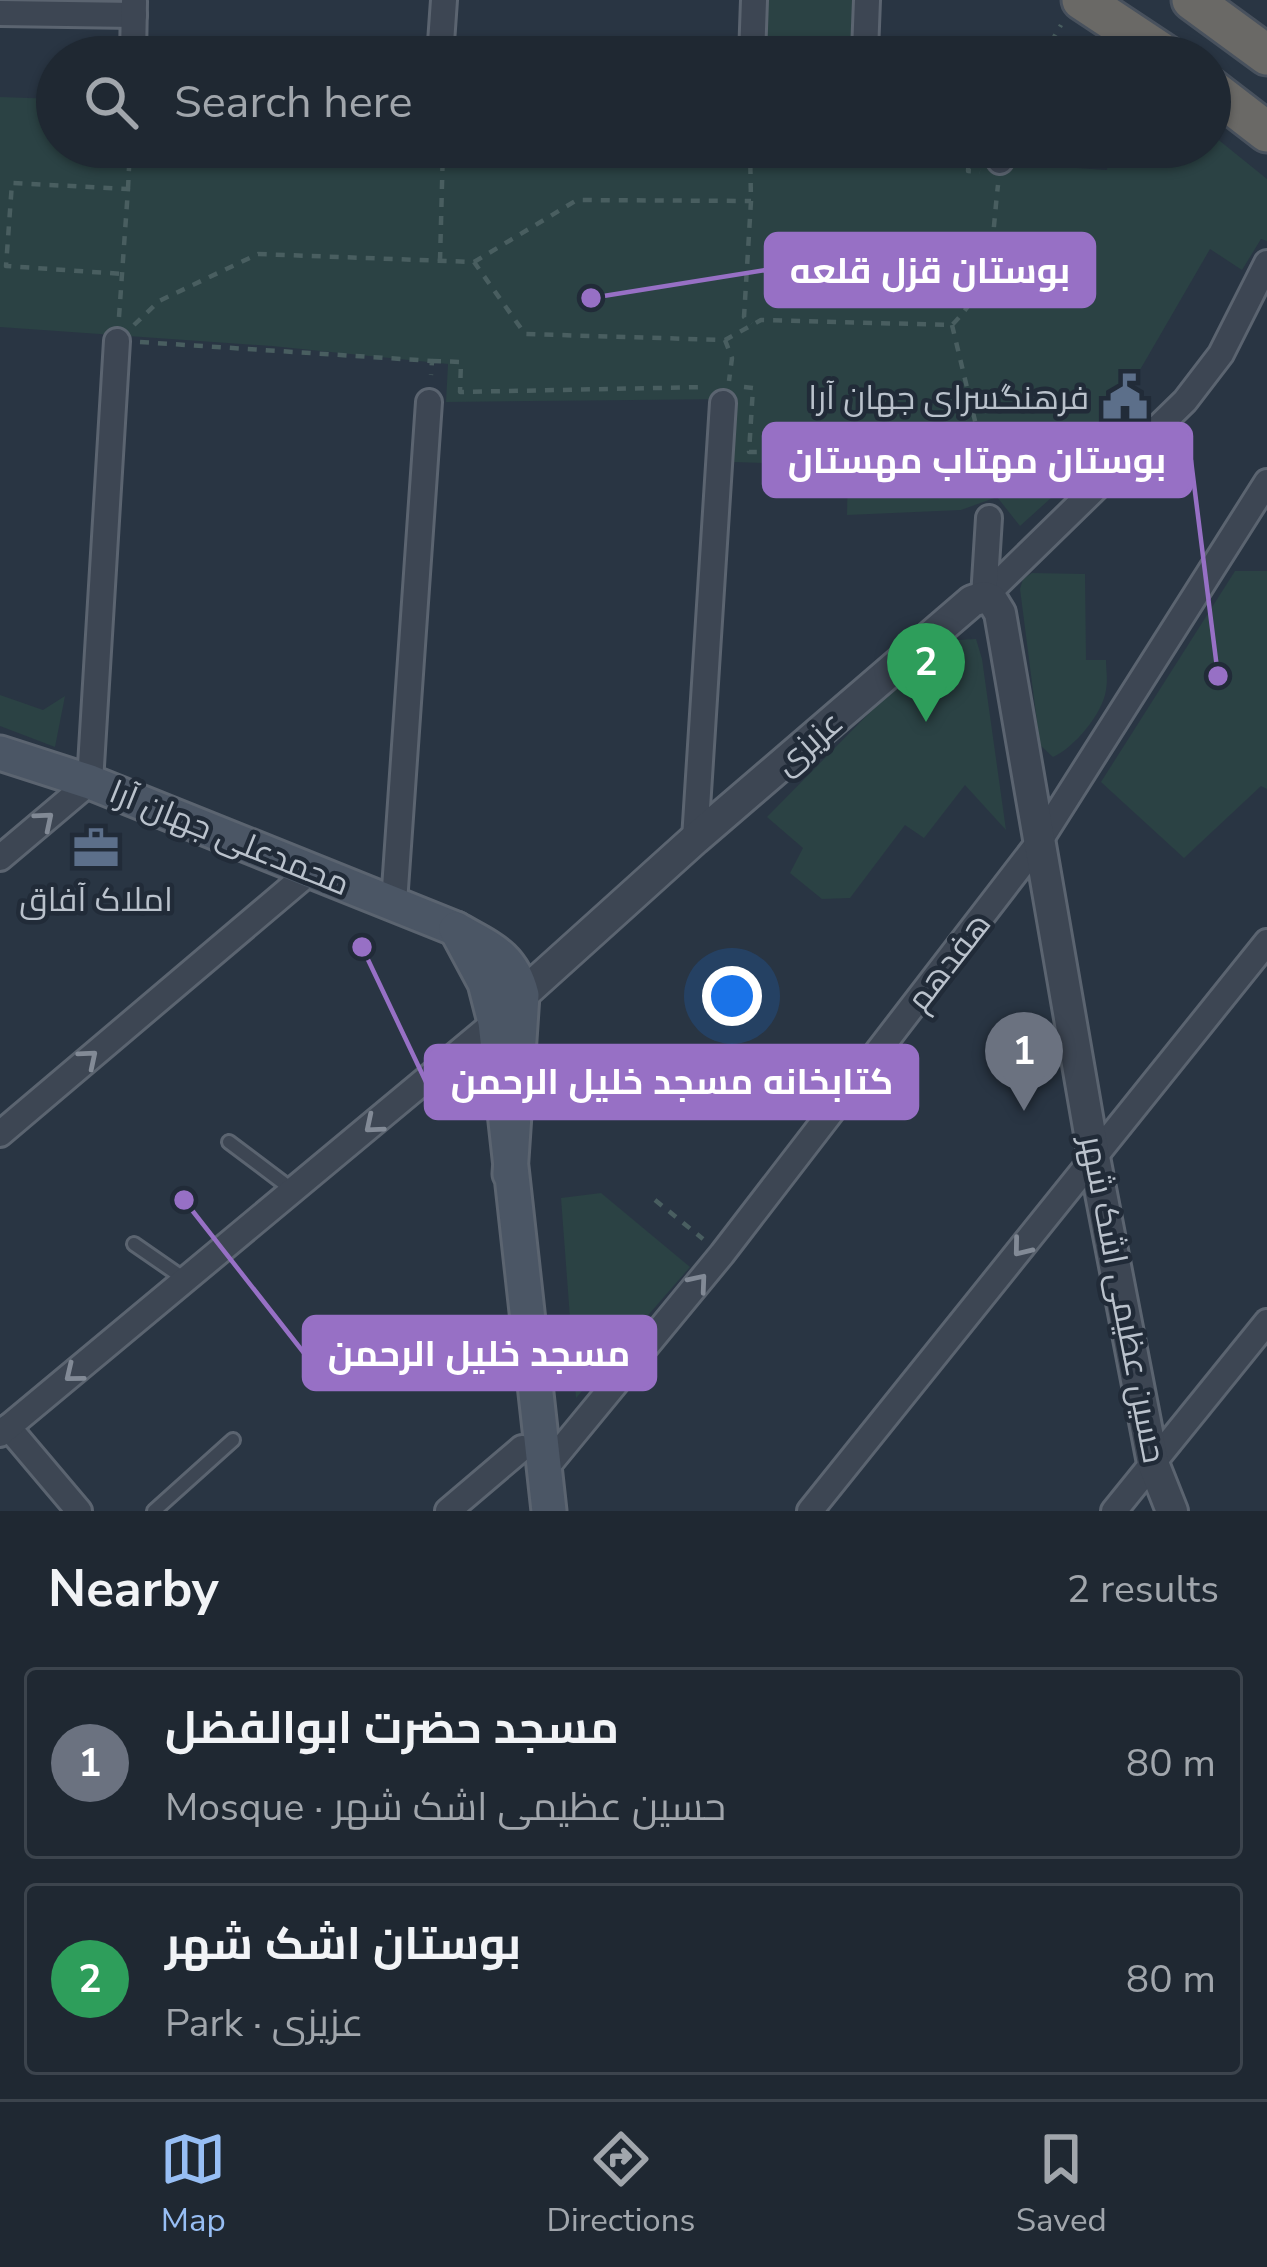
<!DOCTYPE html>
<meta charset="utf-8">
<style>
body{margin:0;font-family:"Nunito Sans",Cairo,sans-serif;background:#27303a;color:#f1f3f6}
.you{position:absolute;left:732px;top:996px;width:42px;height:42px;margin:-30px;border:9px solid #fff;border-radius:50%;background:#1a73e8;box-shadow:0 0 0 18px #1a73e833}
.badge{display:grid;place-items:center;width:78px;height:78px;border-radius:50%;background:#97bef4;color:#fff;font-size:39px;font-weight:700}
.pin{position:absolute;translate:-50% -99px;filter:drop-shadow(0 3px 6px #0008)}
.pin::after{content:'';position:absolute;top:63px;width:42px;height:36px;background:inherit;clip-path:polygon(0 0,100% 0,50% 100%)}
.list{margin:0;padding:0;list-style:none}
h2{display:flex;justify-content:space-between;align-items:center;height:156px;margin:0;padding:0 48px;font-size:51px}
h2 small{font-size:39px;font-weight:400;color:#a1a6ac}
.list li{display:grid;grid-template-columns:78px 1fr auto;gap:36px;align-items:center;box-sizing:border-box;height:192px;margin:0 24px 24px;padding:0 24px;border:3px solid #3c444d;border-radius:12px}
.list b{display:block;font-size:45px;white-space:nowrap}
.list p{margin:0;font-size:39px;white-space:nowrap;color:#a1a6ac}
.list em{font-size:39px;font-style:normal;color:#a1a6ac}
.icon{flex:none;width:66px;height:66px;fill:none;stroke:currentColor;stroke-width:2;stroke-linecap:round;stroke-linejoin:round}
.map{position:relative;flex:none;width:1267px;height:1511px;overflow:hidden}
.search{position:absolute;background:#1f2832;box-shadow:0 3px 9px #0004;left:36px;right:36px;top:36px;height:132px;display:flex;align-items:center;gap:30px;box-sizing:border-box;padding:0 42px;border-radius:66px;color:#a1a6ac;font-size:45px}
.sheet{height:588px;background:#1f2832}
nav{display:flex;justify-content:space-around;align-items:center;box-sizing:border-box;height:168px;border-top:3px solid #3c444d;background:#1f2832;font-size:33px;color:#a1a6ac}
nav a{display:grid;justify-items:center;gap:6px}
nav .on{color:#97bef4}
.map>svg:first-child{display:block}
.green{fill:#2b4244}
.lines{fill:none;stroke-linecap:round;stroke-linejoin:round}
.service-casing{stroke:#5b6470;stroke-width:18}
.minor-casing{stroke:#5b6470;stroke-width:30}
.tertiary-casing{stroke:#5b6470;stroke-width:36}
.secondary-casing{stroke:#5b6470;stroke-width:39}
.trunk-casing{stroke:#48515d;stroke-width:45}
.path{stroke:#495e60;stroke-width:4.5;stroke-dasharray:9 9;stroke-linecap:butt}
.service{stroke:#3d4653;stroke-width:12}
.minor{stroke:#3d4653;stroke-width:24}
.tertiary{stroke:#3d4653;stroke-width:30}
.secondary{stroke:#4b5665;stroke-width:33}
.trunk{stroke:#6a6966;stroke-width:39}
.oneway{stroke:#828a96}
.labels{text-anchor:middle;stroke-width:9;stroke-linejoin:round;paint-order:stroke}
.poi-label{font-size:33px;fill:#bac2cc;stroke:#212b38;text-anchor:end}
.street-label{font-size:33px;fill:#bac2cc;stroke:#212b38}
.leader{fill:none;stroke:#9770c5;stroke-width:4.5}
.callout-dot{fill:#9770c5;stroke:#212b38;stroke-width:4.5}
.callout{fill:#9770c5;stroke:#9770c5;stroke-width:4.5}
.callout-label{font-size:36px;text-anchor:middle;font-weight:bold;fill:#fff}
</style>
<div class="map">
<svg width="1267" height="1511" viewBox="0 0 1267 1511">
<rect width="100%" height="100%" fill="#293543"/>
<g class="green">
<path d="M759,0H855L854,57H758Z"/>
<path d="M0,97L57,99V147H985V162L1107,170L1110,147H1210V133L1267,179V241L1261,239L1242,270L1210,249L1082,470L1020,526L997,497L961,510L847,515L848,466L733,462L734,399L446,402L448,364L272,346L0,327Z"/>
<path d="M1235,571H1267V789L1261,786L1184,858L1101,782Z"/>
<path d="M1032,573L1085,574L1086,660H1106C1106,669 1108,680 1106,690C1103,713 1074,748 1053,757L1040,745L1020,589L1023,579Z"/>
<path d="M976,639L982,659L1006,830L965,785L924,838L905,825L850,898L822,899L790,873L803,848L767,817L940,641Z"/>
<path d="M0,695L43,710L65,696L55,747L0,726Z"/>
<path d="M601,1193L690,1267L576,1398L561,1198Z"/>
</g>
<g class="lines">
<g class="service-casing">
<g id="service">
<path d="M229,1142L294,1191"/>
<path d="M134,1244L186,1280"/>
<path d="M154,1511L233,1440"/>
</g>
</g>
<g class="minor-casing">
<g id="minor">
<path d="M867,0L865,52L944,57"/>
<path d="M0,13L134,15"/>
<path d="M133,57L134,2"/>
<path d="M440,57L444,0"/>
<path d="M752,57L754,0"/>
<path d="M1000,161L1001,147"/>
<path d="M984,597L1185,401L1221,354L1267,263"/>
<path d="M984,597L989,518"/>
<path d="M695,839L723,403"/>
<path d="M0,858L90,782L117,341"/>
<path d="M394,903L429,402"/>
<path d="M0,1134L313,869"/>
<path d="M8,1427L79,1511"/>
<path d="M0,1434L495,1022"/>
<path d="M545,1469L722,1254L1039,842L1267,482"/>
<path d="M448,1511L522,1448"/>
<path d="M810,1511L1267,942"/>
<path d="M1114,1511L1267,1322"/>
</g>
</g>
<g class="tertiary-casing">
<path id="tertiary" d="M522,995L695,839L972,601L984,597L992,600L1000,613L1094,1157L1153,1463L1172,1511"/>
</g>
<g class="secondary-casing">
<g id="secondary">
<path d="M0,753L90,782L456,929"/>
<path d="M510,1174L522,995C512,955 489,948 456,929L485,983L495,1022L549,1511"/>
</g>
</g>
<g class="trunk-casing">
<g id="trunk">
<path d="M1082,0L1168,57"/>
<path d="M1192,0L1267,55"/>
<path d="M1210,88L1267,132"/>
</g>
</g>
<g class="path">
<path d="M1019,57L1049,46L1061,25"/>
<path d="M750,147L751,201L744,317L751,324"/>
<path d="M970,147L968,171L980,172"/>
<path d="M128,189L130,147"/>
<path d="M440,261L443,147"/>
<path d="M474,262L577,200L751,201"/>
<path d="M119,317L128,189L12,183L6,266L123,274"/>
<path d="M134,325L159,301L258,254L474,262L525,334L725,340L761,320L952,325C996,280 991,244 998,185"/>
<path d="M952,325L982,450L987,495"/>
<path d="M725,340L732,358L729,381"/>
<path d="M140,342L432,361L431,375"/>
<path d="M432,361L461,362L460,392L705,387"/>
<path d="M744,387L753,388L749,452L982,450"/>
<path d="M655,1200L703,1239"/>
</g>
<use href="#service" class="service"/>
<use href="#minor" class="minor"/>
<use href="#tertiary" class="tertiary"/>
<use href="#secondary" class="secondary"/>
<use href="#trunk" class="trunk"/>
</g>
<defs><path id="oneway-chevron" d="M-2-3.5L2.5 0L-2 3.5" fill="none" stroke-width="1.6" stroke-linecap="round" stroke-linejoin="round" transform="scale(3)"/></defs>
<g class="oneway">
<use href="#oneway-chevron" transform="translate(45 820) rotate(-40)"/>
<use href="#oneway-chevron" transform="translate(89 1058) rotate(-40)"/>
<use href="#oneway-chevron" transform="translate(373 1125) rotate(140)"/>
<use href="#oneway-chevron" transform="translate(1021 1248) rotate(129)"/>
<use href="#oneway-chevron" transform="translate(699 1282) rotate(-50)"/>
<use href="#oneway-chevron" transform="translate(73 1374) rotate(141)"/>
</g>
<defs>
<g id="civic-bare" transform="scale(3.6)"><path d="M-.6-6.5H3V-4.5H.6V-3L4-1V1h2V6H-6V1h2V-1L-.6-3ZM-1.2 2.5V6h2.4V2.5Z" fill="#5c6f8a" stroke="#212b38" stroke-width="2.5" paint-order="stroke"/></g>
<g id="office-bare" transform="scale(3.6)"><path d="M-6-3h4V-5.5h4V-3h4V5H-6ZM-1-4.5V-3h2v-1.5ZM-6 0V1H6V0Z" fill="#5c6f8a" stroke="#212b38" stroke-width="2.5" paint-order="stroke"/></g>
</defs>
<g fill-rule="evenodd">
<use href="#civic-bare" x="1125" y="397"/>
<use href="#office-bare" x="96" y="848"/>
</g>
<g class="labels">
<g class="poi-label">
<text x="1089" y="409">فرهنگسرای جهان آرا</text>
<text x="96" y="911" text-anchor="middle">املاک آفاق</text>
</g>
<g class="street-label">
<text transform="translate(808 742) rotate(-41)" y="12">عزیزی</text>
<text transform="translate(230 837) rotate(22)" y="12">محمدعلی جهان آرا</text>
<text transform="translate(948 961) rotate(-52)" y="12">هفدهم</text>
<text transform="translate(1124 1299) rotate(79)" y="12">حسین عظیمی اشک شهر</text>
</g>
</g>
<path class="leader" d="M591 298L766 270M1218 676L1191 460M362 947L426 1082M184 1200L304 1353"/>
<g class="callout-dot">
<circle cx="591" cy="298" r="12"/>
<circle cx="1218" cy="676" r="12"/>
<circle cx="362" cy="947" r="12"/>
<circle cx="184" cy="1200" r="12"/>
</g>
<g class="callout">
<rect x="766" y="234" width="328" height="72" rx="12"/>
<rect x="764" y="424" width="427" height="72" rx="12"/>
<rect x="426" y="1046" width="491" height="72" rx="12"/>
<rect x="304" y="1317" width="351" height="72" rx="12"/>
</g>
<g class="callout-label">
<text x="930" y="283">بوستان قزل قلعه</text>
<text x="977" y="473">بوستان مهتاب مهستان</text>
<text x="672" y="1094">كتابخانه مسجد خليل الرحمن</text>
<text x="479" y="1366">مسجد خلیل الرحمن</text>
</g>
</svg>
<div class="you"></div>
<div class="pin badge" style="left:1024px;top:1111px;background:#6b7280">1</div>
<div class="pin badge" style="left:926px;top:722px;background:#2e9e5b">2</div>
<div class="search"><svg class="icon" aria-label="search" viewBox="0 0 24 24"><circle cx="10" cy="10" r="6"/><path d="M15 15l6 6"/></svg>Search here</div>
</div>
<section class="sheet">
<h2>Nearby<small>2 results</small></h2>
<ul class="list">
<li><span class="badge" style="background:#6b7280">1</span><div><b>مسجد حضرت ابوالفضل</b><p>Mosque · حسین عظیمی اشک شهر</p></div><em>80 m</em></li>
<li><span class="badge" style="background:#2e9e5b">2</span><div><b>بوستان اشک شهر</b><p>Park · عزیزی</p></div><em>80 m</em></li>
</ul>
</section>
<nav>
<a class="on"><svg class="icon" aria-label="map" viewBox="0 0 24 24"><path d="M3 6l6-2 6 2 6-2v14l-6 2-6-2-6 2zM9 4v14M15 6v14"/></svg>Map</a>
<a><svg class="icon" aria-label="directions" viewBox="0 0 24 24"><path d="M12 3l9 9-9 9-9-9zM9 14v-3h6M13 9l2 2-2 2"/></svg>Directions</a>
<a><svg class="icon" aria-label="saved" viewBox="0 0 24 24"><path d="M7 4h10v16l-5-4-5 4z"/></svg>Saved</a>
</nav>
